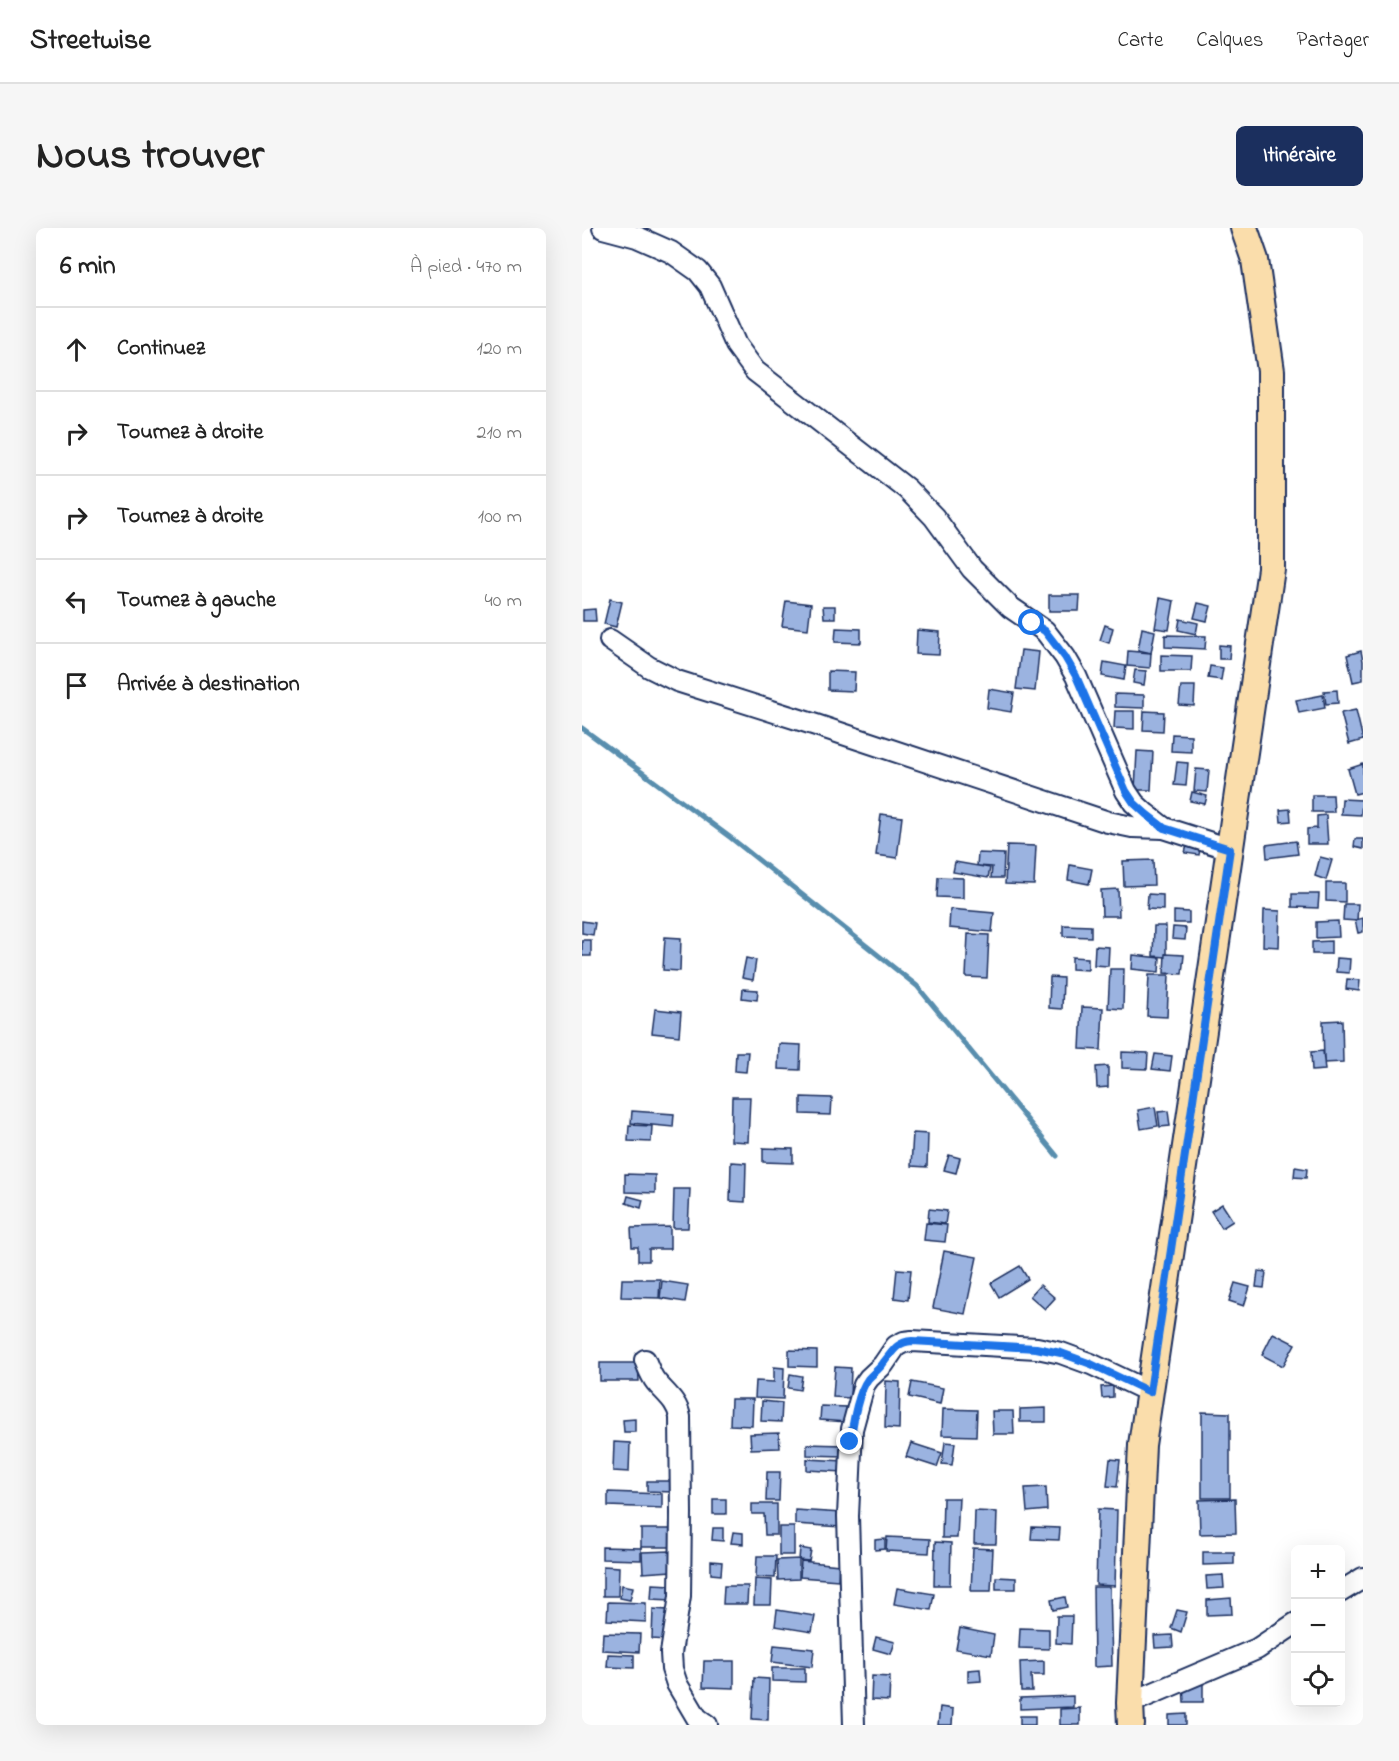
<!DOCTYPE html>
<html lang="fr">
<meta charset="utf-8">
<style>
body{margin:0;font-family:"Indie Flower",sans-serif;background:#f6f6f6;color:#222}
.controls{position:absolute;right:18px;bottom:18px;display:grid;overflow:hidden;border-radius:9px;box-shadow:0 6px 24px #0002}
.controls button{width:54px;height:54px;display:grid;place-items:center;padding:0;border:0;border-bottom:2px solid #e0e0e0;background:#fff;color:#222;font:30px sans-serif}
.stop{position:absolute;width:18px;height:18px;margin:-14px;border:4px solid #1a73e8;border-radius:50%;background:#fff}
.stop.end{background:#1a73e8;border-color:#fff;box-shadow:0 2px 6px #0008}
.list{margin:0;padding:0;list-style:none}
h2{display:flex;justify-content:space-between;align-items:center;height:78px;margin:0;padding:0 24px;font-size:26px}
h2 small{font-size:20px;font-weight:400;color:#767676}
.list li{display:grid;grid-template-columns:39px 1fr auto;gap:18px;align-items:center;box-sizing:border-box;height:84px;padding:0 24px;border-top:2px solid #e0e0e0}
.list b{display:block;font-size:22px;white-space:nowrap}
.list em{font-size:20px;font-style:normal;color:#767676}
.icon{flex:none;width:33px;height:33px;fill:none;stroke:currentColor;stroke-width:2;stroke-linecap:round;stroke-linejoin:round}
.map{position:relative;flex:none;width:781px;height:1497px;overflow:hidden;border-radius:9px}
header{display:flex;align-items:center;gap:36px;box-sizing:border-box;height:84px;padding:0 30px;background:#fff;border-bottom:2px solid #e0e0e0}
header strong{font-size:28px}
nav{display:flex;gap:33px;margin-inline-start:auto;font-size:21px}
.intro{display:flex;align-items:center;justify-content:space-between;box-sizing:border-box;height:144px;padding:0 36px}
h1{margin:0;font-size:42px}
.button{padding:15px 27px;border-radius:9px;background:#1b2f5e;color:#fff;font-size:21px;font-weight:700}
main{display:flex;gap:36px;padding:0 36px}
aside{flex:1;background:#fff;border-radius:9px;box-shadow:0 6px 24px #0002}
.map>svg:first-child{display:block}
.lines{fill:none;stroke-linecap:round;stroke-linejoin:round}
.stream{stroke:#598eae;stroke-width:5}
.building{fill:#9bb3e0;stroke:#1b2f5e;stroke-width:1.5}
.minor-casing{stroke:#1b2f5e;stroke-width:24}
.major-casing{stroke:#1b2f5e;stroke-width:30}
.minor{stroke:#fff;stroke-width:20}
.major{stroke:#faddab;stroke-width:26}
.route{stroke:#1a73e8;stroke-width:8}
</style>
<header>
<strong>Streetwise</strong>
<nav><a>Carte</a><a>Calques</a><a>Partager</a></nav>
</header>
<div class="intro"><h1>Nous trouver</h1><a class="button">Itinéraire</a></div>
<main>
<aside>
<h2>6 min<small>À pied · 470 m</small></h2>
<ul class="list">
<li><svg class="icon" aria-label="ahead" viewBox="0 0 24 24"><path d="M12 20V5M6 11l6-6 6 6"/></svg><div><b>Continuez</b></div><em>120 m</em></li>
<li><svg class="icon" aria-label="right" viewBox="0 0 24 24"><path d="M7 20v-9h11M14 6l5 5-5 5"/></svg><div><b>Tournez à droite</b></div><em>210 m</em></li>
<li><svg class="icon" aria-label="right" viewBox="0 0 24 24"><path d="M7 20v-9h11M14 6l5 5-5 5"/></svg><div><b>Tournez à droite</b></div><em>100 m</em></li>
<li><svg class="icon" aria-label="left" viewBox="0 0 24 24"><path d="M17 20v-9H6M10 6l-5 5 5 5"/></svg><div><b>Tournez à gauche</b></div><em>40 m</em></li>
<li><svg class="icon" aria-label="arrive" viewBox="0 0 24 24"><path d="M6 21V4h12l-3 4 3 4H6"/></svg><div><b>Arrivée à destination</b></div></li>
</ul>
</aside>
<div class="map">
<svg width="781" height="1497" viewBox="0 0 781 1497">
<rect width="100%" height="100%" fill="#fff"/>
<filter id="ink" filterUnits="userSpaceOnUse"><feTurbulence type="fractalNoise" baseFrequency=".0167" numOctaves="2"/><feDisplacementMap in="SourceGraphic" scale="12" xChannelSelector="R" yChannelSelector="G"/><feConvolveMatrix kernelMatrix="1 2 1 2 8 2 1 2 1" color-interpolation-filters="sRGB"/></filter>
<g filter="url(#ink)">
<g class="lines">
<path class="stream" d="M0,500L149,610L335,758L475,928"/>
</g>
<g class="building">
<path d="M467,367H498L497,383H467Z"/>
<path d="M578,370L592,373L587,402L573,400Z"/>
<path d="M28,371L40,374L34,399L22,396Z"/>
<path d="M204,373L229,376L226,401L200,398Z"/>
<path d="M616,375L629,378L625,393L612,390Z"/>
<path d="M241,378H253V390H242Z"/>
<path d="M13,381L14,393H1V382Z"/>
<path d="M598,391L616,395L614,406L596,402Z"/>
<path d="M523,397L531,400L527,415L518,412Z"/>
<path d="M254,400L279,401V415L253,414Z"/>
<path d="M560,400L573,403L569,425L556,422Z"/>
<path d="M335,402L358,404L357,427L334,426Z"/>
<path d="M583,407L624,408L623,421L583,419Z"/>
<path d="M637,417L648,418L647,431H637Z"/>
<path d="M439,422L457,424L453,463L434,461Z"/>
<path d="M546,423L569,425L568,440L545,438Z"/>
<path d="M779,423L781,433V452L771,454L765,427Z"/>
<path d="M579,427L610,428L609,443H579Z"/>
<path d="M522,434L544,438L542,452L520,448Z"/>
<path d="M628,438L641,440L639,452L626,450Z"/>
<path d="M553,442L564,443L562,457L551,455Z"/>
<path d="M246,443L273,444L272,463L246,462Z"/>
<path d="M599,458H613L612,478L597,477Z"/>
<path d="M407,461L432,465L429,484L405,480Z"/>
<path d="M755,462L756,475L744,476L742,463Z"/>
<path d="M533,466L562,467V480L533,479Z"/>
<path d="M741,467L743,480L717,485L714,472Z"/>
<path d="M774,482L781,512L767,516L759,485Z"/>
<path d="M533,483H552V501L532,500Z"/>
<path d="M562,483L582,484L581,503L561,502Z"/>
<path d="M590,506L609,507V524L589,523Z"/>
<path d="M555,523L571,524L569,562H553Z"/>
<path d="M595,534L606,535L604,558L592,557Z"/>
<path d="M781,536V564L773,566L766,541Z"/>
<path d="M614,541L627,542L625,564L612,563Z"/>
<path d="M610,564L625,568L623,576L608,573Z"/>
<path d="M730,567H751L752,584H730Z"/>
<path d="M760,571L780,572L779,587L759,586Z"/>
<path d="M708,581L709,593L699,594L698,582Z"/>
<path d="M299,586L320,589L315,630L294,627Z"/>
<path d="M744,587L746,616H725V601L735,600V588Z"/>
<path d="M773,611H781V621L772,619Z"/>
<path d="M606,613L619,615L617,627L603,625Z"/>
<path d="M714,613L716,626L685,630L684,617Z"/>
<path d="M425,617L454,618L452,657L423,656Z"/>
<path d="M396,625L422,626L421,650H409L410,639L395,638Z"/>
<path d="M738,629L750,632L744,652L733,648Z"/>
<path d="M571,632L572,657L542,658L541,633Z"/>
<path d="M373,634L408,640L406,650L371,644Z"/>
<path d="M488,637L510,641L507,656L486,652Z"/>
<path d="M356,649L381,650V670L355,669Z"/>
<path d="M744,655H763V674L744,673Z"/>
<path d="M536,661L537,688H520L519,662Z"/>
<path d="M566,666L581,667V682L565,681Z"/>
<path d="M710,666H737L736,680L710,679Z"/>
<path d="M762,676H776L775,693L761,692Z"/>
<path d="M368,681L412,685L410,704L367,700Z"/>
<path d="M682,682L698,683L697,719L681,718Z"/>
<path d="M592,683L607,684V695H592Z"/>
<path d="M781,690V704L776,705L773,692Z"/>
<path d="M0,693L13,695L11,707L0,705Z"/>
<path d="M756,693L757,709L734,710V694Z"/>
<path d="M481,697L509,698V709L481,708Z"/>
<path d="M572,698H584V729L571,728Z"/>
<path d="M591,699L604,700L603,712L590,711Z"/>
<path d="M386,706L407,707L405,750L384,749Z"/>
<path d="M83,709L99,710L98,743L81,742Z"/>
<rect x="0" y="712" width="9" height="16"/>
<path d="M749,713V726H730V714Z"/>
<path d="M513,718L527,719L526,738L512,737Z"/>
<path d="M583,726L602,727L600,746L582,745Z"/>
<path d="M551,727L578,730L577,744L550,741Z"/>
<path d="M490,729L506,730V742L490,741Z"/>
<path d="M164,730L174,732L171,752L160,750Z"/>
<path d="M755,730L768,731L767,745L754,744Z"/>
<path d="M528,741H542L541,781L526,780Z"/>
<path d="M567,747H587L585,789L565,788Z"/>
<path d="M468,749L481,750L480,781L467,780Z"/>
<path d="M765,751L778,752L777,763L764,761Z"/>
<path d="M161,761L176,762L175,772L160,770Z"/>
<path d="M500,779L521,780L519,822L498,821Z"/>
<path d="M73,781L99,784L97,808L70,805Z"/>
<path d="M760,792L761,834L742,835L741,793Z"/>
<path d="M197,816L219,817L218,842L196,841Z"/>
<path d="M741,823L743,842L730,843L729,824Z"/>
<path d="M154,824H166L164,844L153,843Z"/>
<path d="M540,824L566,825L565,841L540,840Z"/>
<path d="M573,826L590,828L588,843L570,841Z"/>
<path d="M526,838V859L515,860L514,839Z"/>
<path d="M150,869H168L166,914L149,913Z"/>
<path d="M219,869L250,870L249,887L219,886Z"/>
<path d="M573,879L576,898L559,901L556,882Z"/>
<path d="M50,883L92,886L91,899L49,895Z"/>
<path d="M586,883L588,898L578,899L576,884Z"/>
<path d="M47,897L70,898L69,914L46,913Z"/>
<path d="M331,905L346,906L345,939L329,938Z"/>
<path d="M181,920L211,921V935L181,934Z"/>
<path d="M367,927L378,930L374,945L362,942Z"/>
<path d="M149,934L164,935L163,974L148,973Z"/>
<path d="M713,939L725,941L724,950L712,949Z"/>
<path d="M43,946L73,947V965L43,964Z"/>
<path d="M92,961H108L106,1000H91Z"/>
<path d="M46,968L61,972L59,980L44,975Z"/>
<path d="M640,976L651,993L640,1000L629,983Z"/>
<path d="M347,981L365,983L363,996L346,994Z"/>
<path d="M344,995L365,997L363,1014L342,1012Z"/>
<path d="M88,999V1021H67V1033H56V1019H50L49,1000Z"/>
<path d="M362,1023L395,1029L383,1086L351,1080Z"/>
<path d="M438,1038L446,1051L417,1069L409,1055Z"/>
<path d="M315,1041L329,1042L326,1072L312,1070Z"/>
<path d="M676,1043L684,1044L682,1060L674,1059Z"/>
<path d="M40,1051H78L77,1070L39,1069Z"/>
<path d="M80,1053L106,1057L103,1074L78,1070Z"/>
<path d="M653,1055L668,1059L662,1078L647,1073Z"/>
<path d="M458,1057L473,1070L463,1081L448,1068Z"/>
<path d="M691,1105L713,1116L701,1138L680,1127Z"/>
<path d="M207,1122L235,1123V1139L207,1138Z"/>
<path d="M18,1135H56L57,1153H18Z"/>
<path d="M192,1139L202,1140L201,1171L173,1170L174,1153L192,1154Z"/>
<path d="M253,1139L269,1140L268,1170L251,1169Z"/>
<path d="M208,1146L220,1148L218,1162L206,1160Z"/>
<path d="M304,1153L318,1154L317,1201L303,1200Z"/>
<path d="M330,1154L361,1160L358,1176L327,1169Z"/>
<path d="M531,1158V1169L520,1170L519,1159Z"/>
<path d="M149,1171H171L170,1198L148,1197Z"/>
<path d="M180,1173L200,1175L199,1194L179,1193Z"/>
<path d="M239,1178L265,1179L264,1194L238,1192Z"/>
<path d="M464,1180V1194H438V1181Z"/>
<path d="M361,1181L395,1182L394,1208L360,1207Z"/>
<path d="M410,1183H431L432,1206H411Z"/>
<path d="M620,1184L648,1185V1270H620Z"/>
<path d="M53,1191V1204H42L41,1192Z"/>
<path d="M197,1205L198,1220L169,1221L168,1206Z"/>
<path d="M32,1214L48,1215L47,1244L31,1243Z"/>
<path d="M363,1214L373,1215L370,1237L360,1236Z"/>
<path d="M329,1215L360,1225L355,1239L324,1229Z"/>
<path d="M225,1216L261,1217V1228L225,1227Z"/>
<path d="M225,1231L263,1233L262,1244L225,1242Z"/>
<path d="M528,1231L538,1232L535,1259L525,1258Z"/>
<path d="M185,1244H198L197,1273H184Z"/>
<path d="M65,1253H91L90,1264L65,1263Z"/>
<path d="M464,1259L465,1282L445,1284L443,1260Z"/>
<path d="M26,1264L80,1266V1280L26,1278Z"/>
<path d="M361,1270H377L375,1310H360Z"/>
<rect x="131" y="1271" width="13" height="15"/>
<path d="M653,1271L654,1305L618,1306L617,1272Z"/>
<path d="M170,1276H195V1307H183L182,1286H170Z"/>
<path d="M516,1281L535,1282L533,1358L514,1357Z"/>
<path d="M213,1282L260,1285L259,1299L213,1296Z"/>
<path d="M393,1283L415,1284L414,1316H392Z"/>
<rect x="197" y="1299" width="15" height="28"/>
<path d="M450,1299L478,1300L477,1312L449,1311Z"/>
<path d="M131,1300H141V1313L130,1312Z"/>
<rect x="59" y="1301" width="29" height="18"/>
<path d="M151,1304L161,1305V1316L149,1315Z"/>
<path d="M305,1309L348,1311L347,1325L304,1323Z"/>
<path d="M303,1311V1321L293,1322V1312Z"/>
<path d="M353,1314L369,1315L368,1357H352Z"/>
<path d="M20,1319L59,1320V1332L20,1331Z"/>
<path d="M218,1320L229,1322L227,1333L217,1332Z"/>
<path d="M391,1320L411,1321L409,1363H389Z"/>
<path d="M89,1323L90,1343L61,1345L60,1324Z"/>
<path d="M621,1324H652V1336L621,1337Z"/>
<path d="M175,1328H194L193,1350L174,1349Z"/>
<path d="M217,1331V1351L196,1352L195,1332Z"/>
<path d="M129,1333L140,1334L139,1347L129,1346Z"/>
<path d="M219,1333L257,1337L256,1352L218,1349Z"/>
<path d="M21,1338L37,1339L36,1368H21Z"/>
<path d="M641,1347L642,1360L625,1361L624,1348Z"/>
<path d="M414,1349L434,1350V1361H414Z"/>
<path d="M173,1351L190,1352L189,1377H172Z"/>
<path d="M70,1356L90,1357V1372L69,1371Z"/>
<path d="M40,1357L51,1359L48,1372L38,1370Z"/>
<path d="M142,1358H166L165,1376H141Z"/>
<path d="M511,1359H528L530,1438L512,1439Z"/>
<path d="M315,1360L352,1366L349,1382L312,1376Z"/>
<path d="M483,1369L485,1379L471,1382L469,1372Z"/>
<path d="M649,1370L650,1386L625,1387V1372Z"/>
<path d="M26,1374L64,1375V1394L25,1392Z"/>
<path d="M71,1381L86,1382L85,1412L70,1411Z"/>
<path d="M195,1382L233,1388L230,1404L193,1398Z"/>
<path d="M595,1382L605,1384L599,1404L589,1400Z"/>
<path d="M475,1388H490L489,1416L474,1415Z"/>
<path d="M378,1400L412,1407L409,1427L374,1421Z"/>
<path d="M438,1400L467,1401V1421L437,1420Z"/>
<path d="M21,1405L58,1406L57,1424L20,1422Z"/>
<path d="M590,1407L591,1419L573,1420L572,1408Z"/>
<path d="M294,1409L313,1414L309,1426L291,1421Z"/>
<path d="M192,1417L232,1421L230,1439L190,1434Z"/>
<path d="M26,1426L52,1427V1440L25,1439Z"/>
<path d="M122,1433H152V1460L121,1459Z"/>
<path d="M462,1433V1447H449L450,1463H439L438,1434Z"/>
<path d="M190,1440H223V1454L190,1453Z"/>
<path d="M398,1441L399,1453L386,1454V1442Z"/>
<path d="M290,1448L308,1449L307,1473L289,1472Z"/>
<path d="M172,1450L187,1451L186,1492L170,1491Z"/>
<path d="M601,1456H621V1474H602Z"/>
<path d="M491,1468V1479L438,1481V1470Z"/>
<path d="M358,1479L371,1481L370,1497H356Z"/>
<path d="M498,1480V1497H478V1481Z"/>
<path d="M604,1486V1497H587V1487Z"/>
<rect x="438" y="1488" width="15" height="9"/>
</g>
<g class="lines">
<g class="minor-casing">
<g id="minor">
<path d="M21,0L55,9L89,24L116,43L128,58L154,117L173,143L325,261L352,289L390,341L428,379L463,403L483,429L494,448L544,563L552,575L564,586L582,600L648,621"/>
<path d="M28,412L67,439L95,453L234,497L526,594L550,599L582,600"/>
<path d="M63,1132C66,1139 69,1148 74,1154C84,1166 95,1173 98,1189L99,1285L98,1368L89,1425L90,1441L95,1456L115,1490L125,1497"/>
<path d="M758,1364L781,1350"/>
<path d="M548,1475L675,1421L714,1395"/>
<path d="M272,1497L266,1288L270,1201L282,1157L287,1150L301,1137L314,1118L322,1114L330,1113L455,1120L479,1125L509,1136L568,1164"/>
</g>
</g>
<g class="major-casing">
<path id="major" d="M549,1497L548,1475L560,1217L689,341V143L673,32L662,0"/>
</g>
<use href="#minor" class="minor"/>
<use href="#major" class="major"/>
</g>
</g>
<g class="lines" filter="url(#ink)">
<path class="route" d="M268,1214C271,1196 275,1166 286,1151C291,1145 298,1141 302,1134C311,1123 315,1114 330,1113L454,1120L479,1125L509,1136L568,1164L648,621L582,600L564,586L552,575L544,563L494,448L483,429L463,403L450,395"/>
</g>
</svg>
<div class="controls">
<button>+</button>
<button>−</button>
<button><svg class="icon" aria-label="locate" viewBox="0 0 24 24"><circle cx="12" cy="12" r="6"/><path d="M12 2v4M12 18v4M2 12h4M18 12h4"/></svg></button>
</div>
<div class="stop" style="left:450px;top:395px"></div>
<div class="stop end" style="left:268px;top:1214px"></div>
</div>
</main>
